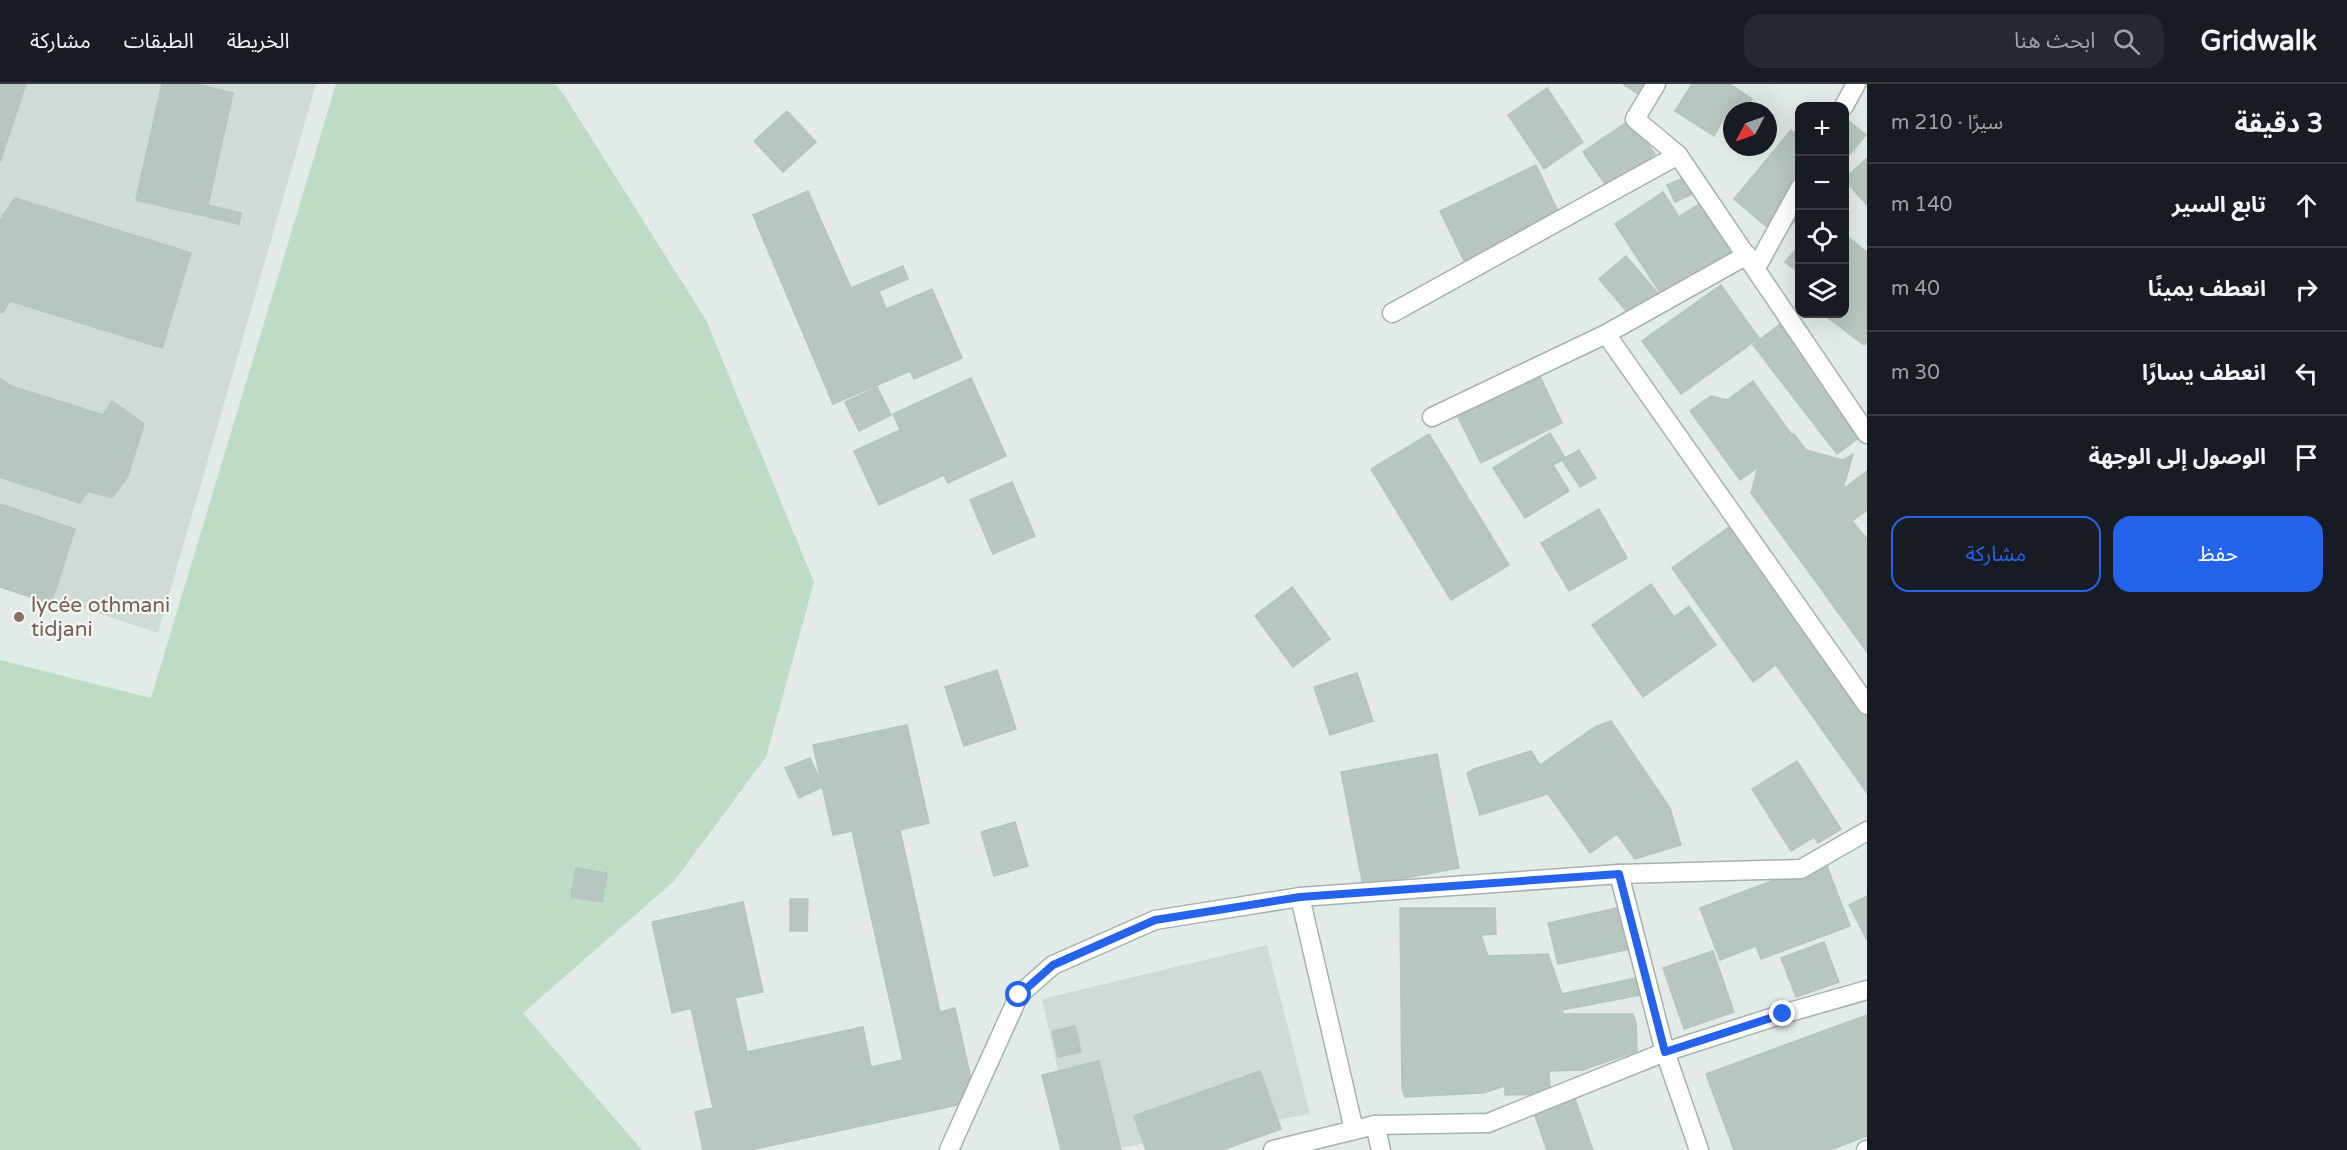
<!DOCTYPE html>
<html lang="ar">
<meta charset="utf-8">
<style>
body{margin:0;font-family:"Varela Round","Noto Sans Arabic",sans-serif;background:#242831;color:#f1f3f6;direction:rtl}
.controls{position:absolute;right:18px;top:18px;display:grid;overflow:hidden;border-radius:12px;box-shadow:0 6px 24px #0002}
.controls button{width:54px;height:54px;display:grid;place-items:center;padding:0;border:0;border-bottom:2px solid #363941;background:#171b24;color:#f1f3f6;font:30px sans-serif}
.compass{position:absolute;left:1723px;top:18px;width:54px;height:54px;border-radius:50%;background:#171b24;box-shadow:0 6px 24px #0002;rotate:229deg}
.stop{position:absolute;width:18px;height:18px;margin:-14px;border:4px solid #2563eb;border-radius:50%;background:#fff}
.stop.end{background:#2563eb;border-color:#fff;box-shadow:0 2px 6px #0008}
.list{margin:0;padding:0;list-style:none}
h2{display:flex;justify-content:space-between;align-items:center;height:78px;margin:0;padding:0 24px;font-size:26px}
h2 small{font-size:20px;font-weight:400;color:#9ea1a6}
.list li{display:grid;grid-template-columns:39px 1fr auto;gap:18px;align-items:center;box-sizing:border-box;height:84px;padding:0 24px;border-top:2px solid #363941}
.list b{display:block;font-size:22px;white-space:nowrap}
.list em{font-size:20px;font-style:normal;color:#9ea1a6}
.actions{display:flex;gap:12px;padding:18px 24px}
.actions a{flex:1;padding:14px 0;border:2px solid #2563eb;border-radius:18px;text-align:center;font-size:21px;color:#2563eb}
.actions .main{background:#2563eb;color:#fff}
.icon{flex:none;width:33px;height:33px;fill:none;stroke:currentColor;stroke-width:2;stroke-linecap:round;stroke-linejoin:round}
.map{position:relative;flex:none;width:1867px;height:1066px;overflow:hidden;direction:ltr}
header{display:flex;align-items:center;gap:36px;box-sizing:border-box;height:84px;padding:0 30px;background:#171b24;border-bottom:2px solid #363941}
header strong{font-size:28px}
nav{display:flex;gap:33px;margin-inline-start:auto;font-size:21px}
.search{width:420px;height:54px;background:#242831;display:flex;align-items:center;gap:15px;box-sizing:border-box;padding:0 21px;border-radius:18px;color:#9ea1a6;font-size:22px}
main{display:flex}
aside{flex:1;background:#171b24}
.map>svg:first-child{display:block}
.built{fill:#d1dbd6}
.green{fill:#bddbc5}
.building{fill:#b8c6c0;stroke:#b5c4be;stroke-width:1.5}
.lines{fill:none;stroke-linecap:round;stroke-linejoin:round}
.street-casing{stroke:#a5b3ae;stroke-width:21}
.street{stroke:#fff;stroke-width:18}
.route{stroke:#2563eb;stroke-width:8}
.education-dot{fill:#8d6e63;stroke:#f3f8f5;stroke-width:2}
.labels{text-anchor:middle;stroke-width:4.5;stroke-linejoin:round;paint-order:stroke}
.education-label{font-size:21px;fill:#785e54;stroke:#f3f8f5;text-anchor:start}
</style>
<header>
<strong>Gridwalk</strong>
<div class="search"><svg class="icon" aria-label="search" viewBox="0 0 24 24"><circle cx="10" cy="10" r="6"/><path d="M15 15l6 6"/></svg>ابحث هنا</div>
<nav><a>الخريطة</a><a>الطبقات</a><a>مشاركة</a></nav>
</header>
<main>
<aside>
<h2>3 دقيقة<small>سيرًا · 210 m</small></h2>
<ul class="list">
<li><svg class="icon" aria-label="ahead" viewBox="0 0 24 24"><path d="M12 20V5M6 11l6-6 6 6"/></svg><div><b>تابع السير</b></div><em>140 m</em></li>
<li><svg class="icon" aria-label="right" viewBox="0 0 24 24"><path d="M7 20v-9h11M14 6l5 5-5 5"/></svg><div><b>انعطف يمينًا</b></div><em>40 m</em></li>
<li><svg class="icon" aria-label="left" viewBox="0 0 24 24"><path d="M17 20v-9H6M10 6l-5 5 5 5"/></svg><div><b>انعطف يسارًا</b></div><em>30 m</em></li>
<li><svg class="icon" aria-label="arrive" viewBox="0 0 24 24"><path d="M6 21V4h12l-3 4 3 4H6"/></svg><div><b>الوصول إلى الوجهة</b></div></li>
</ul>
<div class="actions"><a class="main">حفظ</a><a>مشاركة</a></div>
</aside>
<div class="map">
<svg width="1867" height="1066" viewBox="0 0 1867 1066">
<rect width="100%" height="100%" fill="#e2ebe7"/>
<g class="built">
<path d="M0,0H316L158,549L0,497Z"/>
<path d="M1267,861L1310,1030L1107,1066H1076L1042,915Z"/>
</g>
<path class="green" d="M336,0H555L564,11L706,236L814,498L766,673L674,797L523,929L642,1066H0V576L151,614Z"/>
<g class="building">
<path d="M0,0H26L0,78Z"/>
<path d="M162,0H196L233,9L208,121L241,129L239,140L136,116Z"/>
<path d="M1623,0H1658L1647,16Z"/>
<path d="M1692,0H1730L1752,15L1744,27H1732V37L1725,32L1714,52L1675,27Z"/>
<path d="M1547,4L1583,58L1544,85L1508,31Z"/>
<path d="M787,27L816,58L783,88L754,57Z"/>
<path d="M1844,33L1866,51L1844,77Z"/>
<path d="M1631,35L1655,70L1607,103L1583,68Z"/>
<path d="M1800,42V131L1780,154L1734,115L1791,46L1794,49Z"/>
<path d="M1867,74V121L1844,95Z"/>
<path d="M1536,81L1564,140L1468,185L1440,127Z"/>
<path d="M1691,91L1699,107L1675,118L1667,101Z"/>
<path d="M808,107L851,204L903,182L908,195L879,207L886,225L932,205L962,274L914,295L910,287L833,320L753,131Z"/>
<path d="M1663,108L1679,133L1710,113L1746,168L1667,219L1615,140Z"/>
<path d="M15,114L191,169L162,264L10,217L2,229L0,228V136Z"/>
<path d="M1844,150L1867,168V257L1864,261L1823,230H1844Z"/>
<path d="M1800,160V189L1785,178Z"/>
<path d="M1626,172L1662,214L1635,237L1599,195Z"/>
<path d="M1721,201L1759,254L1681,310L1642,257Z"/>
<path d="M1790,232L1867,332V348L1837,370L1753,261Z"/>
<path d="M1536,284L1562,339L1481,379L1454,325Z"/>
<path d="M0,294L11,302L103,331L112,317L144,340L128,392L112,414L88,407L80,419L0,393Z"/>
<path d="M971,294L1006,372L948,399L944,391L879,421L854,367L900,346L893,330Z"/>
<path d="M1753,297L1792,351L1794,350L1806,366L1843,376L1853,370L1843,405L1867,387V426L1852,437L1867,455V568L1751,409L1758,383L1740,396L1690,327L1711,312L1727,316Z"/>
<path d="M877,303L891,331L859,347L845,318Z"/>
<path d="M1550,349L1565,374L1579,366L1596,394L1580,403L1562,376L1553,381L1569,407L1525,434L1493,384Z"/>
<path d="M1429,350L1509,481L1451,516L1371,385Z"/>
<path d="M1012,398L1035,452L993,470L970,416Z"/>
<path d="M0,420L75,445L51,520L0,503Z"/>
<path d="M1599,425L1627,474L1569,507L1541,459Z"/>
<path d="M1743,433L1867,621V709L1776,581L1753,598L1672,484Z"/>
<path d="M1651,500L1674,533L1689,522L1716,561L1643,613L1592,541Z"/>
<path d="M1292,503L1330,555L1293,583L1255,532Z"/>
<path d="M997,586L1016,645L964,662L945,603Z"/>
<path d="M1357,589L1373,637L1330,651L1314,603Z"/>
<path d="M1611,637L1670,724L1681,761L1635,775L1617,750L1590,769L1548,710L1480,731L1467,689L1474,685L1531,667L1540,681L1595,643Z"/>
<path d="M907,641L929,739L900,746L940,928L955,924L976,1017L750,1066H703L695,1028L713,1024L691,924L672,929L652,838L743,818L763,908L735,914L747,968L863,943L871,983L903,976L852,747L833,751L813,661Z"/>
<path d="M1437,670L1459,784L1363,802L1341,688Z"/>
<path d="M810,674L823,703L799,714L785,684Z"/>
<path d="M1797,677L1841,745L1818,759L1814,753L1791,767L1752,705Z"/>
<path d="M1015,738L1028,782L994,792L981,748Z"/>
<path d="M1825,777L1850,842L1761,875L1756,862L1720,876L1700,824Z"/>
<path d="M576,784L607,789L602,818L571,813Z"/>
<path d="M1867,812V856L1849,821Z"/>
<path d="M790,815H808L807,847H790Z"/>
<path d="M1622,823L1631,865L1558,880L1548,839Z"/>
<path d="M1400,824H1495L1496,850L1481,851L1488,872L1548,870L1562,910L1635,894L1641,911L1562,926L1563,930H1633L1636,939L1637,967L1583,986L1549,987L1550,1010L1505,1011V1002L1483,1009L1405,1013L1402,1005Z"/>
<path d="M1824,858L1839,898L1796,913L1781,874Z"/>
<path d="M1713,867L1734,928L1684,945L1663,884Z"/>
<path d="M1867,931V1052L1830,1066H1734L1706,990Z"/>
<path d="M1075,942L1081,968L1058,973L1052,947Z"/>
<path d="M1099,977L1121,1066H1061L1042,991Z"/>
<path d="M1260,987L1281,1045L1222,1066H1146L1134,1032Z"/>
<path d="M1574,1012L1593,1066H1547L1533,1026Z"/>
</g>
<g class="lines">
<g class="street-casing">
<g id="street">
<path d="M1656,0L1635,35L1678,71L1867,350"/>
<path d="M1844,22L1856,0"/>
<path d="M1756,184L1800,104"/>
<path d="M1392,229L1678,71"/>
<path d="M1606,250L1867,621"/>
<path d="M1432,333L1606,250L1747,171"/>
<path d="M1619,790L1665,968L1699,1066"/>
<path d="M1300,813L1354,1046"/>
<path d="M1375,1041L1381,1066"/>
<path d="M949,1066L1019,911L1053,881L1155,836L1300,813L1619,790L1801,785L1867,747"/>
<path d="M1273,1066L1375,1041L1488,1039L1665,968L1783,930L1867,906"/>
<path d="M1866,1066H1867"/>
</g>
</g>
<use href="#street" class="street"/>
</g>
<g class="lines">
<path class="route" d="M1019,911L1053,881L1155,836L1300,813L1619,790L1665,968L1783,930"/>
</g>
<circle class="education-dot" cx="19" cy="533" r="6"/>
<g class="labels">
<g class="education-label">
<text x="31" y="528">lycée othmani<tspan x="31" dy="24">tidjani</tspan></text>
</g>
</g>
</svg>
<div class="controls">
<button>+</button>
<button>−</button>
<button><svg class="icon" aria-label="locate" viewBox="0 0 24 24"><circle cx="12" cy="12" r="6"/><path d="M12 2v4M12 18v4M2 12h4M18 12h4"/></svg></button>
<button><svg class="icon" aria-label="layers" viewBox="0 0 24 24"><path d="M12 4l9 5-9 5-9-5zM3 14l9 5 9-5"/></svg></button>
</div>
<svg class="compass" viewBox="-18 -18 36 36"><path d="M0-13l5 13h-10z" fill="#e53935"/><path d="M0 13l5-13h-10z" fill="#9ea1a6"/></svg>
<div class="stop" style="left:1019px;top:911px"></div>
<div class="stop end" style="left:1783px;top:930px"></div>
</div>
</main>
